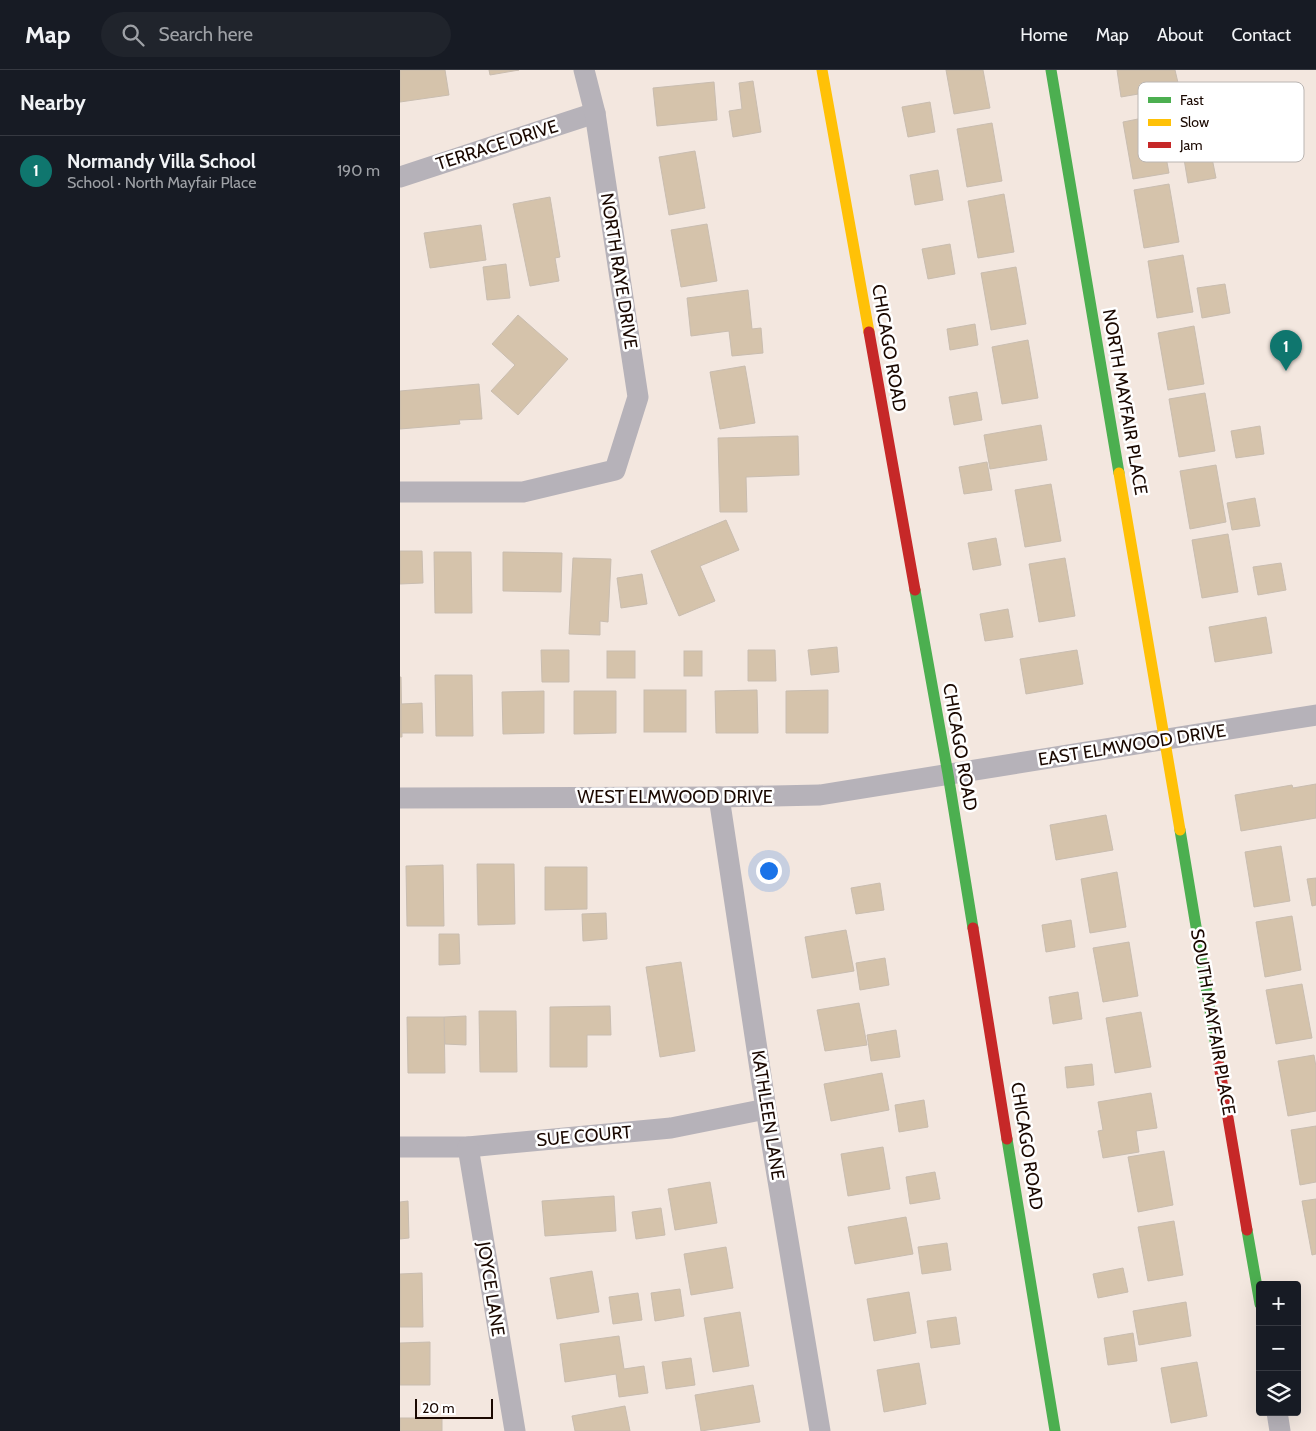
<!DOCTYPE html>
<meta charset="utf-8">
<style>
body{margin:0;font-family:Cabin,sans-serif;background:#20242c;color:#f1f3f6}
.controls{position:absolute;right:15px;bottom:15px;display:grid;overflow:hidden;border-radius:5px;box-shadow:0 5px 20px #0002}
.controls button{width:45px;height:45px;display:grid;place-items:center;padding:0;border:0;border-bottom:1px solid #363941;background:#171b24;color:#f1f3f6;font:25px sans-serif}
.scale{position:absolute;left:15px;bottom:12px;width:78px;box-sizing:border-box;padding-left:5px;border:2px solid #1a0800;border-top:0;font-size:14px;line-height:18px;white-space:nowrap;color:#1a0800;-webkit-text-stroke:4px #fff;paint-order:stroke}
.you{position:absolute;left:368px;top:800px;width:18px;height:18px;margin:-12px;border:4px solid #fff;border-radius:50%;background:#1a73e8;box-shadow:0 0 0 8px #1a73e833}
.badge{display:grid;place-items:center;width:32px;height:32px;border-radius:50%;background:#0f766e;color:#fff;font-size:16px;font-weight:700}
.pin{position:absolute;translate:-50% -41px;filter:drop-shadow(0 1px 2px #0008)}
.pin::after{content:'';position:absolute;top:26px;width:18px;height:15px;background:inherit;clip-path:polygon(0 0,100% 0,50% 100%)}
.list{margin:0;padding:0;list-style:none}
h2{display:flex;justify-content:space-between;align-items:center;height:65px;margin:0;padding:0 20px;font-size:21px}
h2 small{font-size:16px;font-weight:400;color:#9ea1a6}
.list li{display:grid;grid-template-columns:32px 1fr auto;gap:15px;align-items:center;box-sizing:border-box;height:70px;padding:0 20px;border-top:1px solid #363941}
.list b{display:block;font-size:19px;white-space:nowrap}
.list p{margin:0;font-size:16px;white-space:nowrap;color:#9ea1a6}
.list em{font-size:16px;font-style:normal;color:#9ea1a6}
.icon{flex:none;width:28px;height:28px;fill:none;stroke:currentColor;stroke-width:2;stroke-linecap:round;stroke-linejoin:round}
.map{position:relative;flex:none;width:916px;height:1361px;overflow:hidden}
header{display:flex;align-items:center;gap:30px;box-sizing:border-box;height:70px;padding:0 25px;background:#171b24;border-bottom:1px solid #363941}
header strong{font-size:24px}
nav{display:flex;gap:28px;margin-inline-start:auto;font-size:18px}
.search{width:350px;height:45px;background:#20242c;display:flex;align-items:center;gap:12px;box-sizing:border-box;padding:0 18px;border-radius:28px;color:#9ea1a6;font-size:19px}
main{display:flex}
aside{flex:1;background:#171b24}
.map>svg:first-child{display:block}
.building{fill:#d5c3ab;stroke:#c9bdb0}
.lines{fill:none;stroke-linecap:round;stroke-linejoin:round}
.street{stroke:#b6b2b9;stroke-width:21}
.fast{stroke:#4caf50;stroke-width:11}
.slow{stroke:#ffc107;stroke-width:11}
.jam{stroke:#c62828;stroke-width:11}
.labels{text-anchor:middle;stroke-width:5;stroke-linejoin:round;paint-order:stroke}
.street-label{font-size:18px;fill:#1a0800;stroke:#fff}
.key{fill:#fff;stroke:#bab5b2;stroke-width:1}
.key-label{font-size:14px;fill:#1a0800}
</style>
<header>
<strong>Map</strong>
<div class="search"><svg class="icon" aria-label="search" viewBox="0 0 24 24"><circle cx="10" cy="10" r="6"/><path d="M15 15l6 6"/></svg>Search here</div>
<nav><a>Home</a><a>Map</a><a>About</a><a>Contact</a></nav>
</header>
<main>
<aside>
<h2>Nearby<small></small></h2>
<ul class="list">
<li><span class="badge">1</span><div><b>Normandy Villa School</b><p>School · North Mayfair Place</p></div><em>190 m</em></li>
</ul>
</aside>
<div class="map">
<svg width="916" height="1361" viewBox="0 0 916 1361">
<rect width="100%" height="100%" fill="#f3e7df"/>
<g class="building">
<path d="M0,0H45L49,25L0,32Z"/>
<path d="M89,0H119L90,5Z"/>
<path d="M546,0H583L590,38L554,44Z"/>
<path d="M717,0H775L779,17L721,27Z"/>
<path d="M353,11L361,62L333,67L329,41L342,39L339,13Z"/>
<path d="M314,12L317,50L257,56L253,18Z"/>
<path d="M530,32L535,62L508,67L502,37Z"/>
<path d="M758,45L769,103L733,109L723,52Z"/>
<path d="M592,53L602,111L567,117L557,59Z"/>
<path d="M810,78L816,108L788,113L783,83Z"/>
<path d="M295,81L305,138L269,145L259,87Z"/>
<path d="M538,100L543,130L515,135L510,105Z"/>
<path d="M769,114L779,172L744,178L734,120Z"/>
<path d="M604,124L614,182L578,188L568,131Z"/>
<path d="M150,127L160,187L155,188L159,211L130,216L113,134Z"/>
<path d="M307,154L317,211L281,217L271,160Z"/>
<path d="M81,155L86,190L30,198L24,163Z"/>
<path d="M550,174L555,204L528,209L522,179Z"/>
<path d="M783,185L793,242L757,248L748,191Z"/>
<path d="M106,194L110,228L87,230L83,197Z"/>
<path d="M616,197L626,254L591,260L581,203Z"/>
<path d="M825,214L830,243L802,248L797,218Z"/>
<path d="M348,220L352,259L361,258L363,283L332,286L329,261L291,266L287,228Z"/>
<path d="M118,245L168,289L118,345L91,321L115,295L92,274Z"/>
<path d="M575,254L578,275L550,280L547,259Z"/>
<path d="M794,256L804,314L768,320L758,263Z"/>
<path d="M628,270L638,328L602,334L592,277Z"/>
<path d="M345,296L355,353L320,359L310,302Z"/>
<path d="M79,314L82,349L59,350L60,354L0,359V321Z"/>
<path d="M577,322L582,350L554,355L549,327Z"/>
<path d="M805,323L815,381L779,387L769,329Z"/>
<path d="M641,355L647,390L590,399L584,365Z"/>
<path d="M860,356L864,384L836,388L831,361Z"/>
<path d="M398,366L399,405L346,407L347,442H320L318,368Z"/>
<path d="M587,392L592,420L564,424L559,397Z"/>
<path d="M816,395L826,452L790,459L780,401Z"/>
<path d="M651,414L661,471L625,477L615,420Z"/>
<path d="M855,428L860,456L832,460L827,433Z"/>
<path d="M326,450L339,480L300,496L315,531L279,546L251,481Z"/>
<path d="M828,464L838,522L802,528L792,470Z"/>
<path d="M596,468L601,495L573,500L568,473Z"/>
<path d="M0,481H22L23,513L0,514Z"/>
<path d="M34,482H71L72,543H35Z"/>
<path d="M103,482L162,483L161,522L103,521Z"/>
<path d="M173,488L211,489L208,552L200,551V565L169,564Z"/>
<path d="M665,488L675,546L639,552L629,494Z"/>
<path d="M881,493L886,520L858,525L853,497Z"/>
<path d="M242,504L247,534L221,538L217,508Z"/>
<path d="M608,539L613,567L585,571L580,544Z"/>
<path d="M866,547L872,583L815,592L809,557Z"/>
<path d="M437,577L439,602L411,605L408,580Z"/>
<path d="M141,580H169V612H142Z"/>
<path d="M348,580H375L376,611H348Z"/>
<path d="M677,580L683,614L626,624L620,589Z"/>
<rect x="207" y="581" width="28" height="27"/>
<rect x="284" y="581" width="18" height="25"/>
<path d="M35,605H72L73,666H36Z"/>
<path d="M0,607H1L2,667H0Z"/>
<rect x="244" y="620" width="42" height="42"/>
<path d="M357,620L358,663H316L315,621Z"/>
<path d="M428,620V663H386V621Z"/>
<path d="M144,621V663L103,664L102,622Z"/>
<path d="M174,621H216V663L174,664Z"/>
<path d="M22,633L23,663H1V634Z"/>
<path d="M916,714V748L841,761L835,725L892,715L893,718Z"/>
<path d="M706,745L713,780L656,790L650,755Z"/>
<path d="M881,776L890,831L854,837L845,782Z"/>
<path d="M77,794H114L115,854L78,855Z"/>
<path d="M43,795L44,856H7L6,796Z"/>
<path d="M145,797H187V839L145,840Z"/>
<path d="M717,802L726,857L690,863L681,809Z"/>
<path d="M916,808V835L912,836L907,809Z"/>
<path d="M480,813L484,840L456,844L451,818Z"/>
<path d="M206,843L207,869L183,871L182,844Z"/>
<path d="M892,846L901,900L865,907L856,852Z"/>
<path d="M671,850L675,877L646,882L642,855Z"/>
<path d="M446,860L454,901L412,908L405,867Z"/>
<path d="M39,864H59L60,894L39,895Z"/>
<path d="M729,872L738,926L703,932L693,878Z"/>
<path d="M485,888L489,915L460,920L456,893Z"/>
<path d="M281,892L295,981L260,987L246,897Z"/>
<path d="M902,914L912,968L876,974L866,920Z"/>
<path d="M678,922L682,949L653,954L649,927Z"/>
<path d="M459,933L467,975L425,981L417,940Z"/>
<path d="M210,936L211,965H187V997H150V937Z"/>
<path d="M79,941H116L117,1002H80Z"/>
<path d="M741,942L751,997L715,1003L706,948Z"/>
<path d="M66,946V975L45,974L44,947Z"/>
<path d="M7,947H44L45,1003H8Z"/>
<path d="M496,960L500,987L471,991L467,965Z"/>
<path d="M914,985L916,997V1041L888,1046L878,991Z"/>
<path d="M692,994L694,1015L667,1018L665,997Z"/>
<path d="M482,1003L489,1040L431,1051L424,1014Z"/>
<path d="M751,1023L757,1058L736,1061L739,1082L703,1088L698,1061L703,1060L698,1032Z"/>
<path d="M524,1030L528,1057L499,1062L495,1035Z"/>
<path d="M916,1056V1112L900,1115L891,1060Z"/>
<path d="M483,1077L490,1119L448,1126L441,1084Z"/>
<path d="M764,1081L773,1135L738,1142L728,1087Z"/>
<path d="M535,1102L540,1129L510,1134L506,1107Z"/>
<path d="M310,1112L317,1153L275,1160L268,1119Z"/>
<path d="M214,1126L216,1161L145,1166L142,1131Z"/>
<path d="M916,1129V1184L912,1185L902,1131Z"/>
<path d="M8,1131L9,1168L0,1169V1132Z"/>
<path d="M261,1138L265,1165L236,1169L232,1142Z"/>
<path d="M506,1147L513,1184L455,1194L448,1157Z"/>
<path d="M774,1151L783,1205L748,1211L738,1157Z"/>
<path d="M547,1173L551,1200L522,1204L518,1177Z"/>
<path d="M326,1177L333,1218L291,1225L284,1184Z"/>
<path d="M723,1198L728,1222L698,1228L693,1204Z"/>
<path d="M192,1201L199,1242L157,1249L150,1208Z"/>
<path d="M22,1203L23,1257H0V1204Z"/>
<path d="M280,1219L284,1246L255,1251L251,1223Z"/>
<path d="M509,1222L516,1263L474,1271L467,1229Z"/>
<path d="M238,1223L242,1250L213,1254L209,1227Z"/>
<path d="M786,1232L791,1266L739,1275L733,1241Z"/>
<path d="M340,1242L349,1296L313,1302L304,1248Z"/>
<path d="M556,1247L560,1274L531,1278L527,1251Z"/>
<path d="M733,1263L737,1291L708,1295L704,1268Z"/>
<path d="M219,1266L224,1299L244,1296L248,1323L219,1327L216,1304L165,1312L160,1274Z"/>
<path d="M30,1272V1315H0V1273Z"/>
<path d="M291,1288L295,1315L266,1319L262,1292Z"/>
<path d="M797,1292L807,1346L771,1353L761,1298Z"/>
<path d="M519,1293L526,1334L484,1342L477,1300Z"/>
<path d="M353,1315L360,1352L301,1361L295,1325Z"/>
<path d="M225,1336L230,1361H175L172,1346Z"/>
<rect x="0" y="1348" width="42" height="13"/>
</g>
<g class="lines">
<g class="street">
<path d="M0,107L195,43"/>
<path d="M0,422H123L215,400L238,327L195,43L184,0"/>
<path d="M319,727L366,1039L420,1361"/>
<path d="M0,728L319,727L420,725L916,645"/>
<path d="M0,1077H68L271,1058L366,1039"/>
<path d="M68,1077L115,1361"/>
<path d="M877,1342L880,1361"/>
</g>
<g class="fast">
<path d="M651,0L719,403"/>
<path d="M515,520L548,704L573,858"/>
<path d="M780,760L819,995"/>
<path d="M607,1069L655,1361"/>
<path d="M847,1160L860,1234"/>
</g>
<g class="slow">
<path d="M422,0L469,262"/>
<path d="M719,403L780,760"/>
</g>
<g class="jam">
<path d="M469,262L515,520"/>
<path d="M573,858L607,1069"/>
<path d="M819,995L847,1160"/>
</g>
</g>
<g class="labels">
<g class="street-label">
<text transform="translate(97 75) rotate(-18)" y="6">TERRACE DRIVE</text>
<text transform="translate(219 201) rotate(81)" y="6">NORTH RAYE DRIVE</text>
<text transform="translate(489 278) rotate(80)" y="6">CHICAGO ROAD</text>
<text transform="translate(725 332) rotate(80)" y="6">NORTH MAYFAIR PLACE</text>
<text transform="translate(732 675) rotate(-9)" y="6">EAST ELMWOOD DRIVE</text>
<text transform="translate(560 677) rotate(80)" y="6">CHICAGO ROAD</text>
<text x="275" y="733">WEST ELMWOOD DRIVE</text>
<text transform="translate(813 952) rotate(80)" y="6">SOUTH MAYFAIR PLACE</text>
<text transform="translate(368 1045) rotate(81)" y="6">KATHLEEN LANE</text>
<text transform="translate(184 1066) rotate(-5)" y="6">SUE COURT</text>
<text transform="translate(627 1076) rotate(81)" y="6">CHICAGO ROAD</text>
<text transform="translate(91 1219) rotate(81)" y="6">JOYCE LANE</text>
</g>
</g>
<rect x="738" y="12" width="166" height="80" rx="8" class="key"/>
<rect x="748" y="27" width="23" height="6" fill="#4caf50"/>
<rect x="748" y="49" width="23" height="7" fill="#ffc107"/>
<rect x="748" y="72" width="23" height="6" fill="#c62828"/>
<g class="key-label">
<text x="780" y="35">Fast</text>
<text x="780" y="57">Slow</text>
<text x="780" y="80">Jam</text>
</g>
</svg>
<div class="controls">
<button>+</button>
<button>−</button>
<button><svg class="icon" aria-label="layers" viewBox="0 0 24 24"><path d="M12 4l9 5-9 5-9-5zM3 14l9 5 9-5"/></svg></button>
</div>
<div class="scale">20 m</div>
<div class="you"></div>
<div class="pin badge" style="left:886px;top:301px">1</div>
</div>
</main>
